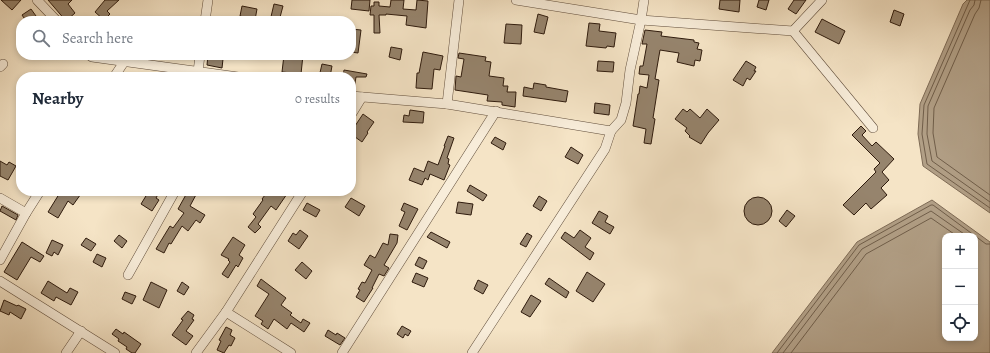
<!DOCTYPE html>
<meta charset="utf-8">
<style>
body{margin:0;font-family:Alegreya,serif;background:#f6f6f7;color:#1f2937}
.controls{position:absolute;right:12px;bottom:12px;display:grid;overflow:hidden;border-radius:8px;box-shadow:0 2px 6px #0003}
.controls button{width:36px;height:36px;display:grid;place-items:center;padding:0;border:0;border-bottom:1px solid #e0e1e3;background:#fff;color:#1f2937;font:20px sans-serif}
.list{margin:0;padding:0;list-style:none}
h2{display:flex;justify-content:space-between;align-items:center;height:52px;margin:0;padding:0 16px;font-size:17px}
h2 small{font-size:13px;font-weight:400;color:#747a83}
.icon{flex:none;width:22px;height:22px;fill:none;stroke:currentColor;stroke-width:2;stroke-linecap:round;stroke-linejoin:round}
.map{position:relative;flex:none;width:990px;height:353px;overflow:hidden}
.search{position:absolute;background:#fff;box-shadow:0 2px 6px #0003;left:16px;top:16px;width:340px;height:44px;display:flex;align-items:center;gap:10px;box-sizing:border-box;padding:0 14px;border-radius:16px;color:#747a83;font-size:15px}
.panel{position:absolute;background:#fff;box-shadow:0 2px 6px #0003;left:16px;top:72px;width:340px;height:124px;border-radius:16px}
.map>svg:first-child{display:block}
.water{fill:#b2a087;stroke:#7e6b56;fill-rule:evenodd}
.lines{fill:none;stroke-linecap:round;stroke-linejoin:round}
.shore{stroke:#705e4a;stroke-width:1}
.building{fill:#96846d;stroke:#2f1b0d}
.minor-casing{stroke:#604d3b;stroke-width:10}
.minor{stroke:#f8edda;stroke-width:9}
</style>
<div class="map">
<svg width="990" height="353" viewBox="0 0 990 353">
<rect width="100%" height="100%" fill="#f5e4c6"/>
<filter id="stains"><feTurbulence type="fractalNoise" baseFrequency=".005" numOctaves="4"/><feColorMatrix values="0 0 0 0 .2 0 0 0 0 .09 0 0 0 0 .02 0 0 0 .5 -.17"/></filter>
<radialGradient id="worn" r=".72"><stop offset=".6" stop-color="#630" stop-opacity="0"/><stop offset="1" stop-color="#630" stop-opacity=".3"/></radialGradient>
<g class="water">
<path d="M967,0H990V213L923,166L918,134L920,104L963,4Z"/>
<path d="M932,200L990,242V353H772L857,242ZM945,236H975V338H945Z"/>
</g>
<g class="lines">
<g class="shore">
<path d="M970,0L924,105L922,134L927,164L990,208"/>
<path d="M975,0L974,5L970,10L928,106L927,134L932,161L990,202"/>
<path d="M981,0L979,8L975,14L934,108L933,133L937,157L990,195"/>
<path d="M777,353L859,245L931,205H933L986,244H990"/>
<path d="M783,353L862,249L931,211L967,236"/>
<path d="M791,353L866,254L931,218L957,236"/>
</g>
</g>
<g class="building">
<path d="M1,0H21L12,10Z"/>
<path d="M48,0H72L68,4L75,13L66,21Z"/>
<path d="M105,0H119L107,11L110,14L104,20L95,12Z"/>
<path d="M352,0H370L369,11L351,9Z"/>
<path d="M391,0H404L403,9L416,10L417,0L428,1L426,28L406,25L407,16L386,14V15H379L380,33H374V15H370L371,6H374V2H379V6L390,7Z"/>
<path d="M720,0H740L739,12L719,9Z"/>
<path d="M759,0H769L766,10L757,7Z"/>
<path d="M794,0H806L796,14L788,9Z"/>
<path d="M274,4L283,6L279,21H270Z"/>
<path d="M242,6L257,9L255,20L240,16Z"/>
<path d="M31,9L36,16L32,21H26L22,15Z"/>
<path d="M894,10L904,14L900,26L890,22Z"/>
<path d="M538,14L548,17L544,34L534,32Z"/>
<path d="M822,19L845,31L839,44L815,32Z"/>
<path d="M589,23L600,24L599,31L616,33L614,47L607,46L606,48L586,46Z"/>
<path d="M506,24L522,25L521,44L504,43Z"/>
<path d="M351,29L361,30L358,53L351,52Z"/>
<path d="M645,30L662,32L661,36L694,40V42L699,43L697,49L702,50L700,61L695,60L694,66L677,62L679,53L660,50L655,79L659,80L653,118L655,119L651,144L644,143L646,129L633,126L638,94H639L640,86L647,88L649,75L639,74L640,66H643L647,44H642Z"/>
<path d="M391,47L402,49L400,60L389,57Z"/>
<path d="M423,52L443,56L440,70L434,69L432,89L416,88L417,73H419Z"/>
<path d="M459,53L486,57L485,61L491,62L489,76L504,78L503,86H508L507,92H516L515,107L502,105V102L487,101L488,95L455,90L456,76L461,77L464,59L458,58Z"/>
<path d="M208,55H222L221,59H223L222,68L207,65Z"/>
<path d="M284,55H303L301,74L282,72Z"/>
<path d="M598,61L614,62L613,72L597,71Z"/>
<path d="M746,61L756,67L754,71H756L750,80L747,78L743,86L733,80Z"/>
<path d="M322,64L332,66L330,77H319Z"/>
<path d="M344,70L367,74L366,77H356L354,89H351V77H343Z"/>
<path d="M534,83L546,85V87L568,91L566,102L523,96L524,87L533,89Z"/>
<path d="M595,103L610,105L609,115L594,113Z"/>
<path d="M683,109L687,112L690,109L700,118L707,109L719,120L708,133L701,144L689,137L690,136L685,131L687,128L675,119Z"/>
<path d="M410,110L424,112L423,123L403,122L404,115L409,116Z"/>
<path d="M363,114L374,122L367,132L368,133L362,142L351,134V132Z"/>
<path d="M861,126L866,131L862,135L872,146L876,142L894,159L882,172L889,180L881,188L887,195L871,209L866,203L854,215L843,205L876,172L874,169L880,163L852,135Z"/>
<path d="M448,136L454,138L447,158L449,159L448,164L450,165L444,180L430,174L428,180L425,178L422,185L409,180L414,168L424,172L428,161L438,165L445,146H444Z"/>
<path d="M495,137L506,143L503,150L491,143Z"/>
<path d="M571,147L583,155L578,164L565,157Z"/>
<path d="M0,161L7,165L9,162L16,166L8,180L0,176Z"/>
<path d="M470,185L487,195L483,201L467,191Z"/>
<path d="M61,191H83L73,205L68,201L58,218L48,212Z"/>
<path d="M149,191H160L156,198L159,200L152,211L141,204Z"/>
<path d="M188,191H198L190,206L205,215L200,223L196,220L188,231L182,226L171,244L169,243L164,253L156,249L170,226L173,228L184,213L178,209Z"/>
<path d="M268,191H289L276,210L271,206L258,224L261,227L255,233L248,227L256,217L253,214L263,200L262,199Z"/>
<path d="M539,196L547,201L541,211L533,206Z"/>
<circle cx="758" cy="211" r="14"/>
<path d="M351,198L365,206L359,216L345,207Z"/>
<path d="M458,202L473,204L471,215L456,213Z"/>
<path d="M307,203L320,210L316,217L303,210Z"/>
<path d="M404,203L418,209L407,230L399,226L405,212L401,210Z"/>
<path d="M2,206L18,215L16,220L0,211Z"/>
<path d="M787,210L795,216L786,227L779,221Z"/>
<path d="M599,211L608,216L605,222L614,227L610,234L592,223Z"/>
<path d="M300,230L308,236L299,249L288,241L293,233L296,235Z"/>
<path d="M580,230L591,238L585,247L594,253L590,260L561,238L565,232L574,238Z"/>
<path d="M431,232L450,242L447,248L427,237Z"/>
<path d="M527,233L532,236L526,247L520,244Z"/>
<path d="M390,234L398,235L397,243L384,265L389,268L384,276L379,274L372,288H373L364,302L356,297L360,290L358,289L362,282L365,283L372,270L364,265L370,255L375,258L383,243L388,245Z"/>
<path d="M119,235L127,241L122,248L114,241Z"/>
<path d="M233,237L245,245L239,255L243,258L238,267L236,265L228,278L222,274L230,262L228,260L229,259L221,255Z"/>
<path d="M86,238L96,244L91,251L81,245Z"/>
<path d="M52,240L63,245L58,255L54,252L52,256L46,253Z"/>
<path d="M22,242L44,256L40,262L31,257L17,280L4,272Z"/>
<path d="M97,254L106,258L102,267L93,262Z"/>
<path d="M419,257L427,261L423,269L415,265Z"/>
<path d="M302,262L312,271L306,279L295,270Z"/>
<path d="M587,272L605,284L593,302L576,291Z"/>
<path d="M416,273L428,278L424,287L412,282Z"/>
<path d="M549,278L569,292L566,298L545,284Z"/>
<path d="M261,279L286,298L281,305L292,313L290,315L301,323L303,319L310,323L304,332L291,323L287,329L274,319L268,329L261,324L263,321L255,316L269,294L257,286Z"/>
<path d="M478,280L488,285L483,294L474,289Z"/>
<path d="M48,281L67,293L70,288L78,292L71,305L56,297L54,301L41,293Z"/>
<path d="M151,282L167,290L159,308L143,300Z"/>
<path d="M182,282L189,287L184,295L177,291Z"/>
<path d="M125,292L136,296L132,304L122,299Z"/>
<path d="M531,295L541,301L530,317L521,312Z"/>
<path d="M4,300L17,306L18,305L26,309L21,319L10,312L9,315L0,311Z"/>
<path d="M188,311L194,315L192,319L194,320L186,331L193,336L186,345L172,335L183,320L181,319Z"/>
<path d="M402,326L411,331L408,336L405,334L403,338L397,334Z"/>
<path d="M226,327L232,330L230,335L235,338L231,346L229,345L224,353L217,350L221,341L219,340Z"/>
<path d="M116,329L123,334L124,332L141,344L135,353H132L126,349L127,347L118,341L119,339L112,334Z"/>
<path d="M328,330L336,335L337,333L345,338L340,345L325,336Z"/>
</g>
<g class="lines">
<g class="minor-casing">
<g id="minor">
<path d="M37,0L57,21"/>
<path d="M516,0L641,20L793,31L873,128"/>
<path d="M205,21L208,0"/>
<path d="M793,31L822,0"/>
<path d="M89,55L92,57L238,77"/>
<path d="M0,67L3,64"/>
<path d="M198,72L200,55"/>
<path d="M114,77L124,62"/>
<path d="M351,96L447,104L611,131"/>
<path d="M447,104L459,0"/>
<path d="M351,115L362,97"/>
<path d="M0,198L26,213"/>
<path d="M0,260L26,213L40,191"/>
<path d="M128,275L175,191"/>
<path d="M0,281L115,353"/>
<path d="M226,312L291,353"/>
<path d="M66,353L81,331"/>
<path d="M196,353L226,312L303,191"/>
<path d="M342,353L496,111"/>
<path d="M472,353L605,149L611,131L621,120L626,103L630,70L641,20L644,0"/>
</g>
</g>
<use href="#minor" class="minor"/>
</g>
<rect width="100%" height="100%" filter="url(#stains)"/>
<rect width="100%" height="100%" fill="url(#worn)"/>
</svg>
<div class="controls">
<button>+</button>
<button>−</button>
<button><svg class="icon" aria-label="locate" viewBox="0 0 24 24"><circle cx="12" cy="12" r="6"/><path d="M12 2v4M12 18v4M2 12h4M18 12h4"/></svg></button>
</div>
<div class="search"><svg class="icon" aria-label="search" viewBox="0 0 24 24"><circle cx="10" cy="10" r="6"/><path d="M15 15l6 6"/></svg>Search here</div>
<section class="panel">
<h2>Nearby<small>0 results</small></h2>
<ul class="list">
</ul>
</section>
</div>
